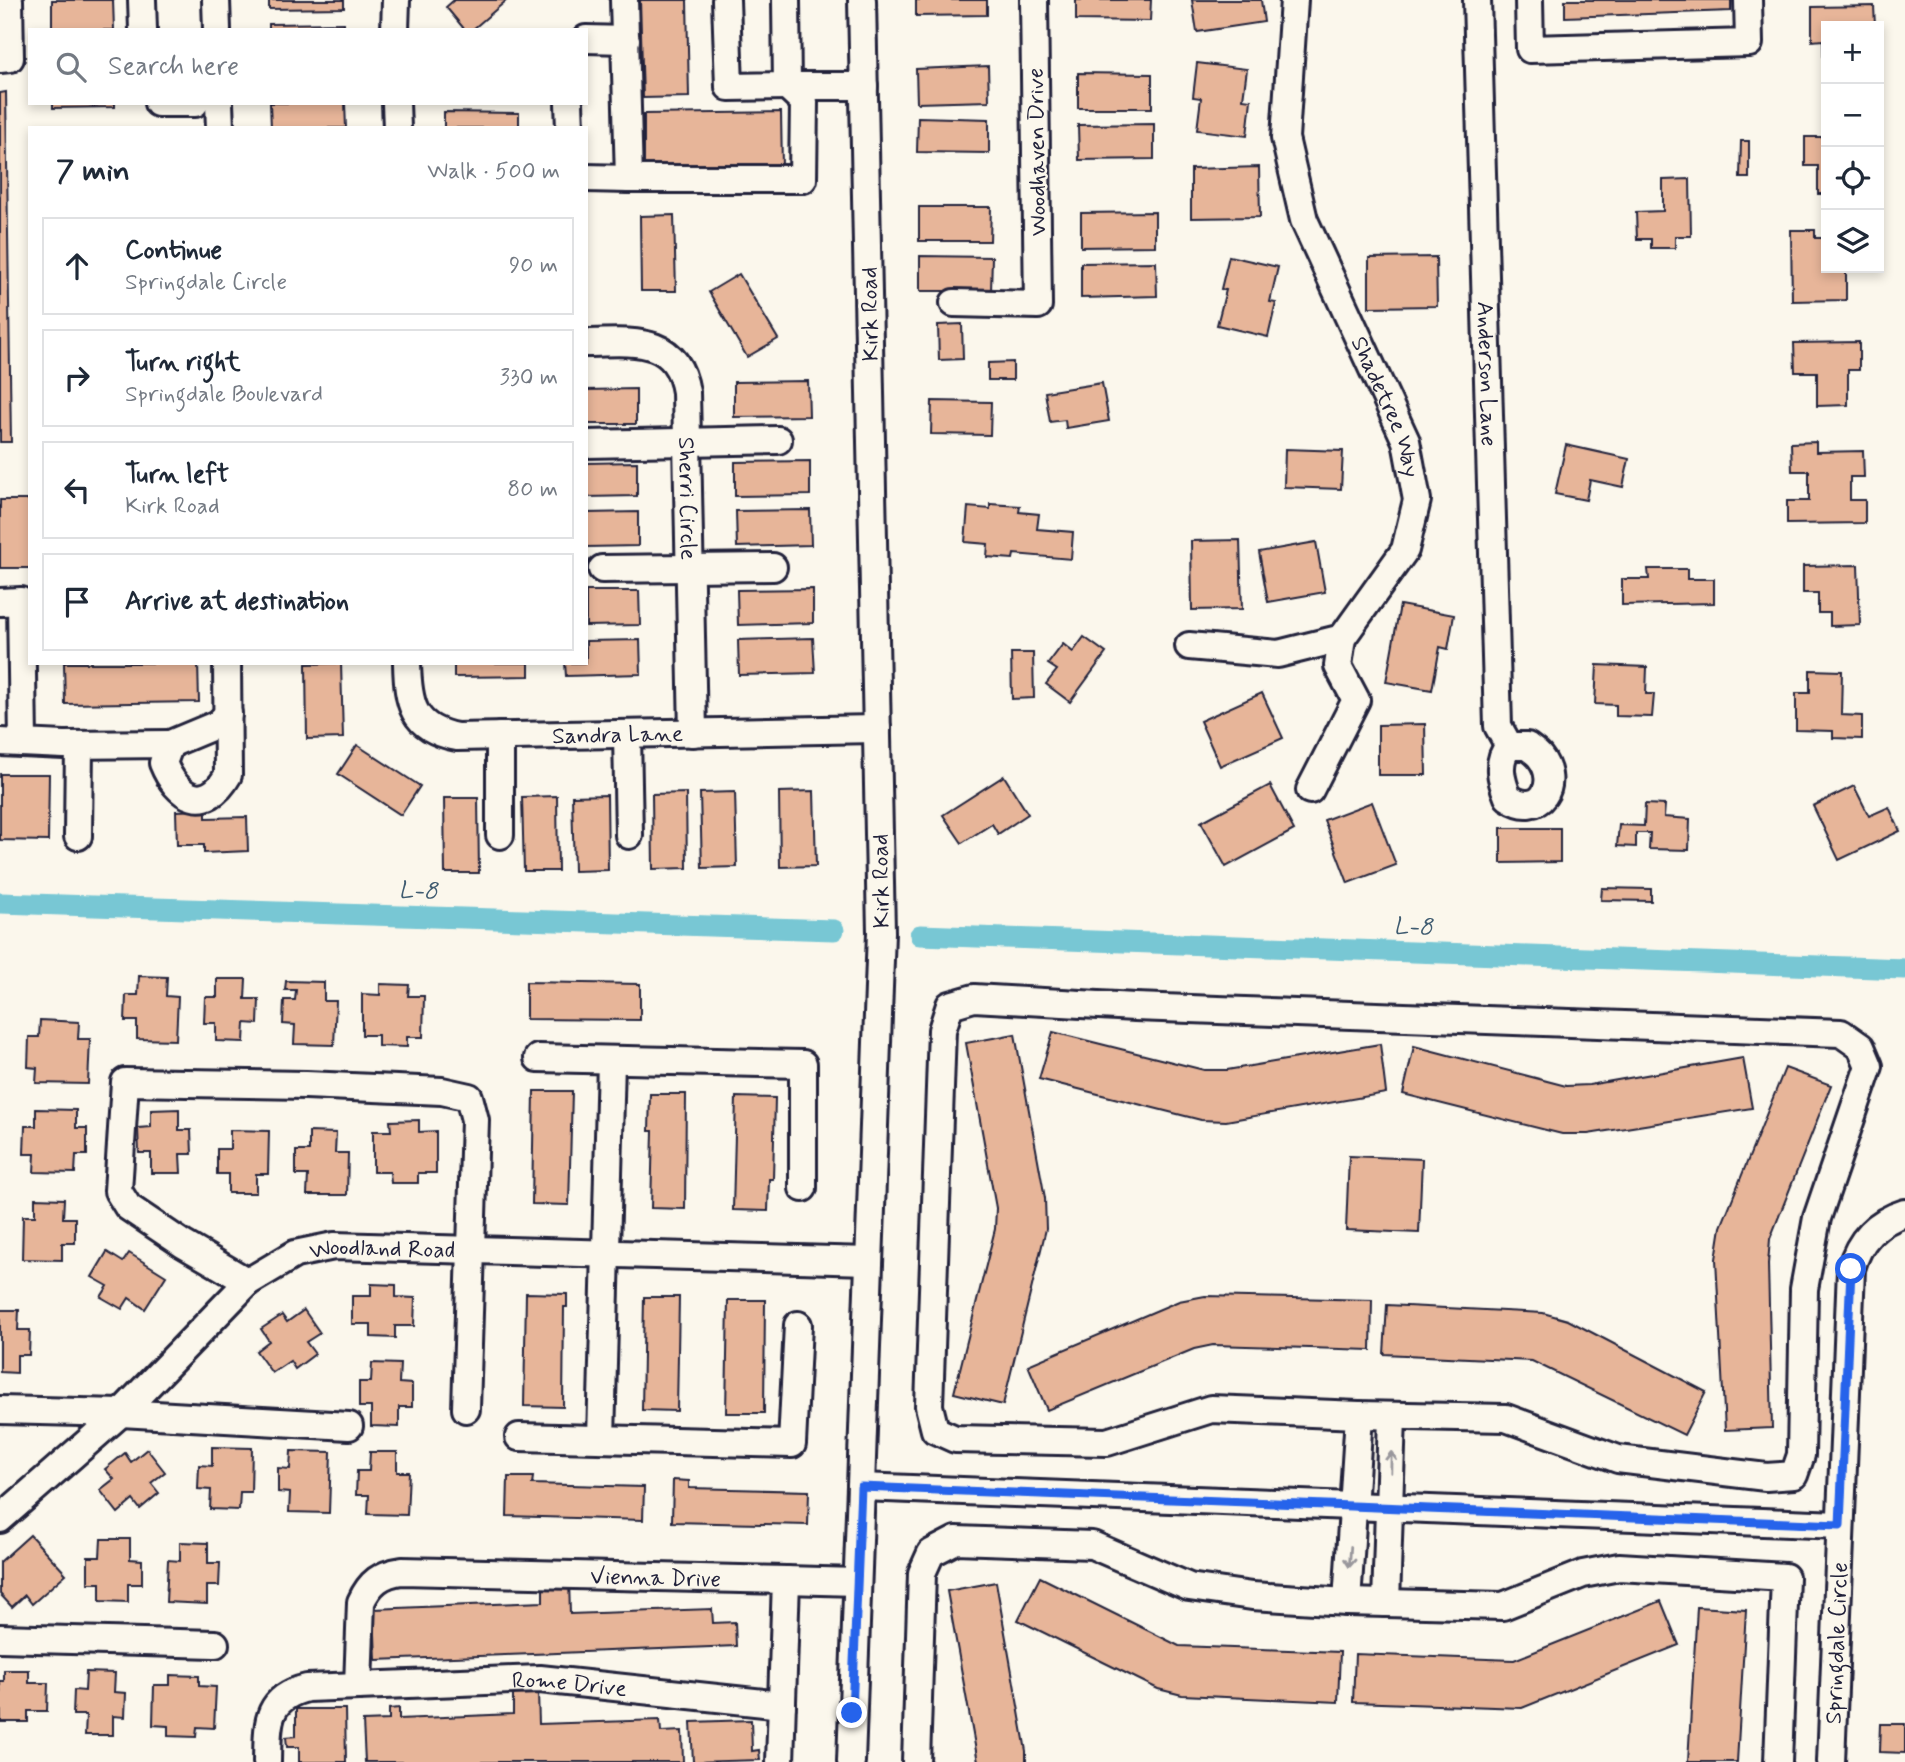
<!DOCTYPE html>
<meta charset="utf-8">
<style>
body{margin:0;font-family:Mynerve,sans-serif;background:#f2f2f3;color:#1f2937}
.controls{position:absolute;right:21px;top:21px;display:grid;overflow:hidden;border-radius:0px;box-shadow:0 4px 10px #0003}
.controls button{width:63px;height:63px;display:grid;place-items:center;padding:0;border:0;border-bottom:2px solid #e0e1e3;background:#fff;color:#1f2937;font:35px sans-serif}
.stop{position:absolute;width:21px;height:21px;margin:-16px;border:5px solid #2563eb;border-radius:50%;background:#fff}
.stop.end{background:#2563eb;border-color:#fff;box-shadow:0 2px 7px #0008}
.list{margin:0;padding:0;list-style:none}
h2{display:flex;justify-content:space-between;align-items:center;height:91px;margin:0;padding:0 28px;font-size:30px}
h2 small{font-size:23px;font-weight:400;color:#747a83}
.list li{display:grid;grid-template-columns:46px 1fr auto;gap:21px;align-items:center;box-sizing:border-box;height:98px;margin:0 14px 14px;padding:0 14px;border:2px solid #e0e1e3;border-radius:0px}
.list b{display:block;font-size:26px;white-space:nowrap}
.list p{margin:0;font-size:23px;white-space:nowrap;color:#747a83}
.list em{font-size:23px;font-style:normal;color:#747a83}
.icon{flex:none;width:38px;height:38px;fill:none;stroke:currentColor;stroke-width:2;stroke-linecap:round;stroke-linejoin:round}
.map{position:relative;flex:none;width:1905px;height:1762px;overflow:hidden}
.search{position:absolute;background:#fff;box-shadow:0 4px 10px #0003;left:28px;top:28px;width:560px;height:77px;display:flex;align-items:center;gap:18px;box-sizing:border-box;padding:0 24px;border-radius:0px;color:#747a83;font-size:26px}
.panel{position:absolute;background:#fff;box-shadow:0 4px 10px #0003;left:28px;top:126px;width:560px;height:539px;border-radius:0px}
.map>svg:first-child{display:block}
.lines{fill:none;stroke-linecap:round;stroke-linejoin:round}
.canal{stroke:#78c7d4;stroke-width:21}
.building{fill:#e7b599;stroke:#22223b;stroke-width:2}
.minor-casing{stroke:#22223b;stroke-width:32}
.minor{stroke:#fbf7ec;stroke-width:26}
.oneway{stroke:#99979c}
.route{stroke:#2563eb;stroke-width:9}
.labels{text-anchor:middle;stroke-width:5;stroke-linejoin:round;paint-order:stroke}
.street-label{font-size:23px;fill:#22223b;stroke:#fbf7ec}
.water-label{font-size:24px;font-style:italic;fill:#405c71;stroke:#fbf7ec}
</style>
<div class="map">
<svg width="1905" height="1762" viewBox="0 0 1905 1762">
<rect width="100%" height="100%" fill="#fbf7ec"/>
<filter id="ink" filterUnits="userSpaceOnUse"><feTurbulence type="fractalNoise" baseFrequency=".0143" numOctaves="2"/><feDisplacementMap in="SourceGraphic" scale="14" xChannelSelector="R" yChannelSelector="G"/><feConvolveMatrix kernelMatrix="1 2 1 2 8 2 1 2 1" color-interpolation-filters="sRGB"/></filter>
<g filter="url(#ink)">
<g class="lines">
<g class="canal">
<path d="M0,903L834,930"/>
<path d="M920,935L1905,969"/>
</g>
</g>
<g class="building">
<path d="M52,0H113L114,30H52Z"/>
<path d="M269,0H344V8L269,9Z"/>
<path d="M454,0H507L472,30H465L446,7Z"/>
<path d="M640,0H687L689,97L643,98Z"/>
<path d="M916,0H987V15L916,16Z"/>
<path d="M1076,0H1151L1150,21L1076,20Z"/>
<path d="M1192,0H1261L1264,22L1197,32Z"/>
<path d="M1565,0H1731V11L1565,17Z"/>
<path d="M1874,6L1875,26H1826V80H1824L1823,40L1812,41V7Z"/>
<path d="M344,23V30H269V24Z"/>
<path d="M1197,63L1247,69L1243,99L1251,100L1247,136L1197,130L1201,98L1193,97Z"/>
<path d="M988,66L989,101L917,103L916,69Z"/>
<path d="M1078,73L1152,74V108H1078Z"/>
<path d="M6,92L11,442H0V93Z"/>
<path d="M53,103H115V107L53,108Z"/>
<path d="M270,103H345L346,128H271Z"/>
<path d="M1823,111H1826V194H1818V166H1805V137H1823Z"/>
<path d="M444,112L519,113V128H444Z"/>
<path d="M781,112L782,168L644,170V114Z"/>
<path d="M918,117L989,119V153L917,152Z"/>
<path d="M1154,124V159L1079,160L1078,125Z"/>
<path d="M1741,141H1749V178H1740Z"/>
<path d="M1259,167L1260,217L1191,218V169Z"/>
<path d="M1690,179L1691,236H1675V248H1651V239H1637L1636,212L1663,211V180Z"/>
<path d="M919,207H991L990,241H919Z"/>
<path d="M1155,212V246L1081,247V213Z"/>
<path d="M674,215L676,291H641L640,216Z"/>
<path d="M1791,230H1815V238H1826V268H1846V300L1792,301Z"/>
<path d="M920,256L992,257L991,291H920Z"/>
<path d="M1229,256L1278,267L1270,302L1276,303L1268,337L1217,325L1226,290L1221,289Z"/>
<path d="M1436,257L1437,306L1369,307V258Z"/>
<path d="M1156,262L1157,296L1081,298V263Z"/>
<path d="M739,274L778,339L747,357L709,292Z"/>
<path d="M962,324L963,359L939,360L938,325Z"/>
<path d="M1859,342V370H1848V405L1817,406V372H1795L1794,343Z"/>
<path d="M1013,362V380H988V363Z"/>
<path d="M808,381L809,416L734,417V382Z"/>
<path d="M1102,383L1109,421L1066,428L1065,420L1050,422L1045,392Z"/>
<path d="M636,389V424H586V390Z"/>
<path d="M932,401L991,402L990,435L931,434Z"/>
<path d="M1816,442V452L1863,451L1864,477H1850V500H1865V523L1787,524V501H1809V471H1792L1791,443Z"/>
<path d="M1566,445L1629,459L1623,487L1590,480L1586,500L1555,494Z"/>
<path d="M1285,449L1343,451L1341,489L1284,487Z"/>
<path d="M810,461V495L735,496V462Z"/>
<path d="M637,462V496L586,497V463Z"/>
<rect x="0" y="500" width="30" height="68"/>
<path d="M990,504L1020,506L1019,512L1039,514L1037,529L1073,532L1071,559L1014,554L1013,559L987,557L988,544L965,542L968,507L990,509Z"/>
<path d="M810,510L811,545L737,547L736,511Z"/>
<path d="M638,512V546L586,547V513Z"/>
<path d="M1240,540L1242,609L1192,610L1191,541Z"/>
<path d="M1316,542L1325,592L1268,602L1259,552Z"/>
<path d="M1858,565L1860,625L1830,626V613H1818V593H1803V566Z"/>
<path d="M1648,569H1687V579H1714V603L1622,605V579H1649Z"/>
<path d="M813,589V623L738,625L737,590Z"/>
<path d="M586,591H639L640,625L586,626Z"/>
<path d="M1400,605L1454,615L1448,649L1440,647L1432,690L1386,682Z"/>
<path d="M1084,637L1106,653L1070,702L1046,684L1057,670L1048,664L1063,644L1073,652Z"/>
<path d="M813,638L815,673L739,675L738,640Z"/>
<path d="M640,640L641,674L566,676L565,663H586V641Z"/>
<path d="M1011,653H1033L1034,698L1012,699Z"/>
<path d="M64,663H198L199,702L65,704Z"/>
<path d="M341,663L343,738L307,739L306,664Z"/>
<path d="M454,663H529V676L454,677Z"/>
<path d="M1597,665L1647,667L1646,694H1654L1652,717L1616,716V705L1595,704Z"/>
<path d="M1810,670L1842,671L1841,715L1862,716V739L1833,738V731L1796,730V693H1810Z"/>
<path d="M1262,693L1283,738L1220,766L1200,721Z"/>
<path d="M1425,724L1426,775H1378V725Z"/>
<path d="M357,745L420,786L401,815L338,774Z"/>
<path d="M0,774H49L48,841L0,840Z"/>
<path d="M1004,776L1028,814L998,834L992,824L962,843L943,815Z"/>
<path d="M1270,785L1294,830L1226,867L1201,822Z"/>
<path d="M1854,786L1869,816L1889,807L1900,831L1839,860L1813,806Z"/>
<path d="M814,791L816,866L780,867L779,792Z"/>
<path d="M735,792L737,867L702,868L700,793Z"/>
<path d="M686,793L687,868L653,869L652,794Z"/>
<path d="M607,795L608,870L574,871L572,796Z"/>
<path d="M557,796L558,871H524L522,797Z"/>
<path d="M444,798H478L479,873H445Z"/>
<path d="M1372,802L1396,865L1348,883L1324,820Z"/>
<path d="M1645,804L1665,805L1664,817L1690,819L1689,850L1649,849L1650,833H1636V847L1617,846L1619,825L1644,826Z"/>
<path d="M206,810V818L247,817L248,851L204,853V845H177L176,811Z"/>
<path d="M1501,828H1560V862L1501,863Z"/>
<path d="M1602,888L1651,889V901L1601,900Z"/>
<path d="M139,976L167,977L166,996L178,997L176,1040L137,1039V1021H125L126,995H138Z"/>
<path d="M217,979H246L245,999H259L258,1024L245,1023L244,1042L216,1041V1023H204L205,997H217Z"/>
<path d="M286,981L324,982V1001H336L334,1045L294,1044L295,1025L283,1024L284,1000H295L296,990H285Z"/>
<path d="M526,982L640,984V1020L526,1019Z"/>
<path d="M380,984L409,985L408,996H424L423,1037H407V1047L378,1046V1035H362V994L380,995Z"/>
<path d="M40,1020L79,1022L78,1039H90L88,1084L36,1083L37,1068L28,1067L29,1037H39Z"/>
<path d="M1053,1032L1204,1070H1227L1380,1044L1386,1093L1226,1121L1201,1120L1039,1079Z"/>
<path d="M1015,1034L1045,1198L1046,1229L1003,1405L954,1393L995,1229L996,1208L966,1043Z"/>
<path d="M1414,1046L1566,1086L1589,1085L1743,1058L1752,1108L1588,1134H1562L1403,1094Z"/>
<path d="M1785,1068L1831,1085L1770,1239L1768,1264L1772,1428L1725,1430L1716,1259L1721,1227Z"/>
<path d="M534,1091H572L569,1205L532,1204Z"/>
<path d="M650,1094H686L685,1209L651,1208L653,1131H649Z"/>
<path d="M736,1097L775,1098L773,1179H769L768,1211L733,1210Z"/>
<path d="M36,1109L76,1110V1128H87V1155H76L75,1173L34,1172L35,1154H24L25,1126H36Z"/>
<path d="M179,1109V1130H191L192,1154H180L181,1173H151V1153H139L138,1128L151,1127V1110Z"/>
<path d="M419,1120V1132L436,1131V1173H418V1183H391L390,1172H373V1131H391L390,1121Z"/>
<path d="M230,1130L269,1131L268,1174H256V1193H228V1174H217V1149H230Z"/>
<path d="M309,1132L336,1133L335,1153H348L347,1195H307L308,1175H296V1151H309Z"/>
<path d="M1349,1156L1422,1159L1419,1233L1346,1230Z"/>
<path d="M35,1198L64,1199L63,1218H75V1243H62V1260L22,1259L23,1216H35Z"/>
<path d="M107,1252L123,1262L129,1253L166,1276L145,1309L129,1298L122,1309L101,1297L108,1286L92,1277Z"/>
<path d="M371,1284L396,1285V1297L415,1298L414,1326H395V1338L371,1337V1324H352V1296H371Z"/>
<path d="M526,1293L567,1294V1307H564L563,1407L524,1406Z"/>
<path d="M1205,1296L1372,1300L1371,1350L1213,1345L1194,1349L1047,1410L1028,1365L1179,1301Z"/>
<path d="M644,1297H679L677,1411L642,1410Z"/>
<path d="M728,1300H765L764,1413H726Z"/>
<path d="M1387,1305L1543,1313L1568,1320L1706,1392L1684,1435L1532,1361L1384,1354Z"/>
<path d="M0,1310H19L18,1330H30L29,1355H17V1373L0,1372Z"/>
<path d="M304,1310L320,1333L306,1342L315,1354L295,1369L290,1361L272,1373L256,1351L269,1341L261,1329L282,1315L287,1322Z"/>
<path d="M372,1363L400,1364L399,1383L412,1384V1407H399V1427L371,1426V1407H359V1382H371Z"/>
<path d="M212,1447L252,1448L251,1492H240L239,1510L210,1509L211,1490L198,1489L199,1465L212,1466Z"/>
<path d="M147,1449L165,1472L151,1483L159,1493L140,1509L133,1500L118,1513L100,1490L114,1479L105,1469L125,1453L131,1462Z"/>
<path d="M291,1451L331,1452L329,1513L289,1512L290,1493L278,1492V1468L290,1469Z"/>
<path d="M370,1452H397V1472H409L407,1515L368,1514L369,1495H356L357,1471H369Z"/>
<path d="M508,1477H533L532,1484L644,1487L643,1520L507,1516Z"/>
<path d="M673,1480L689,1481V1488L809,1491L808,1525L672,1522Z"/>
<path d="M30,1535L66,1574L32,1604L25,1595L12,1607L0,1594V1562Z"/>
<path d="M101,1539H130V1559L142,1560V1584H128V1602L100,1601V1583H88V1557H100Z"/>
<path d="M180,1542L208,1543V1563H220L219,1586H207V1604L166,1602L168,1560L180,1561Z"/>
<path d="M1040,1577L1179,1646L1340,1652L1338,1702L1182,1695L1158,1689L1018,1620Z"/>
<path d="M569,1580L570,1614L712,1609L713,1623L735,1622L736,1646L376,1660L374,1609L543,1602V1581Z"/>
<path d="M996,1582L1026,1751V1762H978L947,1591Z"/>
<path d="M1661,1601L1679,1645L1522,1708L1353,1702L1355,1654L1514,1660Z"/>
<path d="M1697,1607L1746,1610L1737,1762H1688Z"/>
<path d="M4,1670H29V1683H48L47,1711H28V1722H1L0,1681H4Z"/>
<path d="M86,1672L115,1673L114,1692L126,1693L125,1717L113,1716V1735H85L86,1715H73L74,1690L85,1691Z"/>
<path d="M170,1675L199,1676V1686L216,1687L214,1728L197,1727L196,1737L168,1736V1726L153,1725L154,1685H170Z"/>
<path d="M538,1692L539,1724L660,1720L661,1732L682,1731L683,1762H365L363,1721L389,1720V1709L399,1708V1719L513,1714V1693Z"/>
<path d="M296,1709H345L346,1762H299V1747H287L286,1737L296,1736Z"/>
<path d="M751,1720L752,1751L759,1750L760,1760L693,1762L691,1722Z"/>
<path d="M1880,1724H1905V1753L1879,1752Z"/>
</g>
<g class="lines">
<g class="minor-casing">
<g id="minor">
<path d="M142,0L143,30"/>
<path d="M216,0L217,30"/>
<path d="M624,0L629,179H803L804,102L787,86"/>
<path d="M726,0L729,87L787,86L786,0"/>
<path id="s1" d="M1294,0L1285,138L1304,220L1406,441L1417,500L1405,550L1342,638L1338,666L1356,700L1310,790"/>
<path id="s2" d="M1477,0L1498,726L1509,746"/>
<path d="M1529,0L1530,49L1749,43L1748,0"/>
<path d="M395,30L396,0"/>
<path d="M586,39L626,40"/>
<path d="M0,59L10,58L9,0"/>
<path d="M787,86H864"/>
<path d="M158,103H195"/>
<path d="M219,103L220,128"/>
<path d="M396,103L397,128"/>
<path d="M569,103L570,128"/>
<path d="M586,178L629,179"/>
<path d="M954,303L1038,305L1034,0"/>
<path id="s3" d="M586,343C632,342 677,335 686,392L693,733"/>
<path d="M587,444L778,440"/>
<path d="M602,569L773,567"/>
<path d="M0,602L21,601L23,743"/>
<path d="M1189,646L1278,654L1342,638"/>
<path id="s4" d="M407,663C408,703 412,729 457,737L877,729"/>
<path d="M627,734L629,835"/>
<path d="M500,736V835"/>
<path d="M0,742L64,745L170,744L163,763C177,798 206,814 228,775L227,663"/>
<path d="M170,744L218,724L228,714"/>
<path d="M1509,746H1527C1531,749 1537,753 1540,757C1561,784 1540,819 1508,797C1501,780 1496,761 1509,746Z"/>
<path d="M78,836L79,745"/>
<path d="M974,998L1135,1007L1841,1033L1861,1047L1869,1066L1817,1218L1804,1289L1801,1455L1794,1475L1766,1477L1618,1459L1506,1418L1359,1415L1211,1409L1107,1442L955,1439L935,1430L929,1406L942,1030L950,1005Z"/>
<path d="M538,1058L803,1064V1188"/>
<path d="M248,1282L183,1244L128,1207L118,1191L125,1082L306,1085L442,1091L469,1097L475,1120L466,1409"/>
<path d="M0,1410L121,1413L349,1426"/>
<path d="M519,1437L792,1444L798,1325"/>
<path d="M601,1439L611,1061"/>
<path d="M861,1487L1840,1525"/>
<path id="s5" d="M0,1519L121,1413L248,1282L295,1254L334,1246L869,1261"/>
<path d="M786,1580L857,1582"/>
<path d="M1347,1602L1359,1415"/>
<path d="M1386,1603L1392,1416"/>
<path d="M0,1638L215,1644"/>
<path id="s6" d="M358,1686L361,1602C370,1582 381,1574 402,1571L786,1580L780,1762"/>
<path id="s7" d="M267,1762C268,1726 264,1698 307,1688L540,1679L782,1705"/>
<path d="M851,1762L881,932L862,0"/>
<path d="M916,1762L922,1573L931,1553L956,1540L1092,1545L1189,1587L1252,1596L1347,1602L1503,1606L1583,1574L1619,1567L1785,1577L1778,1762"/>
<path id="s8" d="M1831,1762L1851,1269C1859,1240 1876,1222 1905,1213"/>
</g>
</g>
<use href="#minor" class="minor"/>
</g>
<defs><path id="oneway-shaft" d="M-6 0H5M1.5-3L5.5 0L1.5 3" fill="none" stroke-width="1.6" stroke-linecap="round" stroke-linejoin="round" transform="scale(1.75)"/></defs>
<g class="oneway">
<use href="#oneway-shaft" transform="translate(1391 1462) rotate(-89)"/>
<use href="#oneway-shaft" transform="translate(1350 1557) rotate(94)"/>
</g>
</g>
<g class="lines" filter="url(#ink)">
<path class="route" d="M852,1713L861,1487L1840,1525L1851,1269"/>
</g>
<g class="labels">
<g class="street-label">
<text transform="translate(1036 152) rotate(-91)" y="8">Woodhaven Drive</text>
<text transform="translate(869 314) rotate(-91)" y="8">Kirk Road</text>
<text dy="8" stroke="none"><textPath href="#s2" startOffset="374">Anderson Lane</textPath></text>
<text dy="8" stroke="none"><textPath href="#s1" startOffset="427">Shadetree Way</textPath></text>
<text dy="8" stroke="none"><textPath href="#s3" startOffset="233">Sherri Circle</textPath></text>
<text dy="8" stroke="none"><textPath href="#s4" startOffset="261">Sandra Lane</textPath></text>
<text transform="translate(880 881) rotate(-91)" y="8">Kirk Road</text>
<text dy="8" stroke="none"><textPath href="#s5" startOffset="486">Woodland Road</textPath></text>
<text dy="8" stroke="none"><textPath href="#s6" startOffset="392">Vienna Drive</textPath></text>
<text dy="8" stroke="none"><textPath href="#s8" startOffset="119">Springdale Circle</textPath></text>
<text dy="8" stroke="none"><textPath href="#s7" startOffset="357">Rome Drive</textPath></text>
</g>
<g class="water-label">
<text transform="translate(418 890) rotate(2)" y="8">L-8</text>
<text transform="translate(1413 926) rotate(2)" y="8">L-8</text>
</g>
</g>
</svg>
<div class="controls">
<button>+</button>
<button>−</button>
<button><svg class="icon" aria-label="locate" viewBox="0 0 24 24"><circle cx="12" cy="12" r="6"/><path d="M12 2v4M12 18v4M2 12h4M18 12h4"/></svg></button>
<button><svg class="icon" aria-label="layers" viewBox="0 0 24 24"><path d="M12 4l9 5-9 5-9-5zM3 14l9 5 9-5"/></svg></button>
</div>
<div class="stop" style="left:1851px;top:1269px"></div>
<div class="stop end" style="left:852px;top:1713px"></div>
<div class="search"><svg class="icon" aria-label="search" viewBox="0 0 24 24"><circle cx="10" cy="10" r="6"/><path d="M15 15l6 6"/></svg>Search here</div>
<section class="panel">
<h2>7 min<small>Walk · 500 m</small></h2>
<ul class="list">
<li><svg class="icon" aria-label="ahead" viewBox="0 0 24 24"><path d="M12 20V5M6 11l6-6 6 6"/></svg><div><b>Continue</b><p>Springdale Circle</p></div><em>90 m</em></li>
<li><svg class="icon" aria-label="right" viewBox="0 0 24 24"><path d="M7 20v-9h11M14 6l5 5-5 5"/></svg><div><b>Turn right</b><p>Springdale Boulevard</p></div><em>330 m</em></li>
<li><svg class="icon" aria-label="left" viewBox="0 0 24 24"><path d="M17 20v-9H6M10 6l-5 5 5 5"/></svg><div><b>Turn left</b><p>Kirk Road</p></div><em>80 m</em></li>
<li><svg class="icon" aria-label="arrive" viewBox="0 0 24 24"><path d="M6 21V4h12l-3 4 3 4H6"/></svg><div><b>Arrive at destination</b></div></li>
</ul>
</section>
</div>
